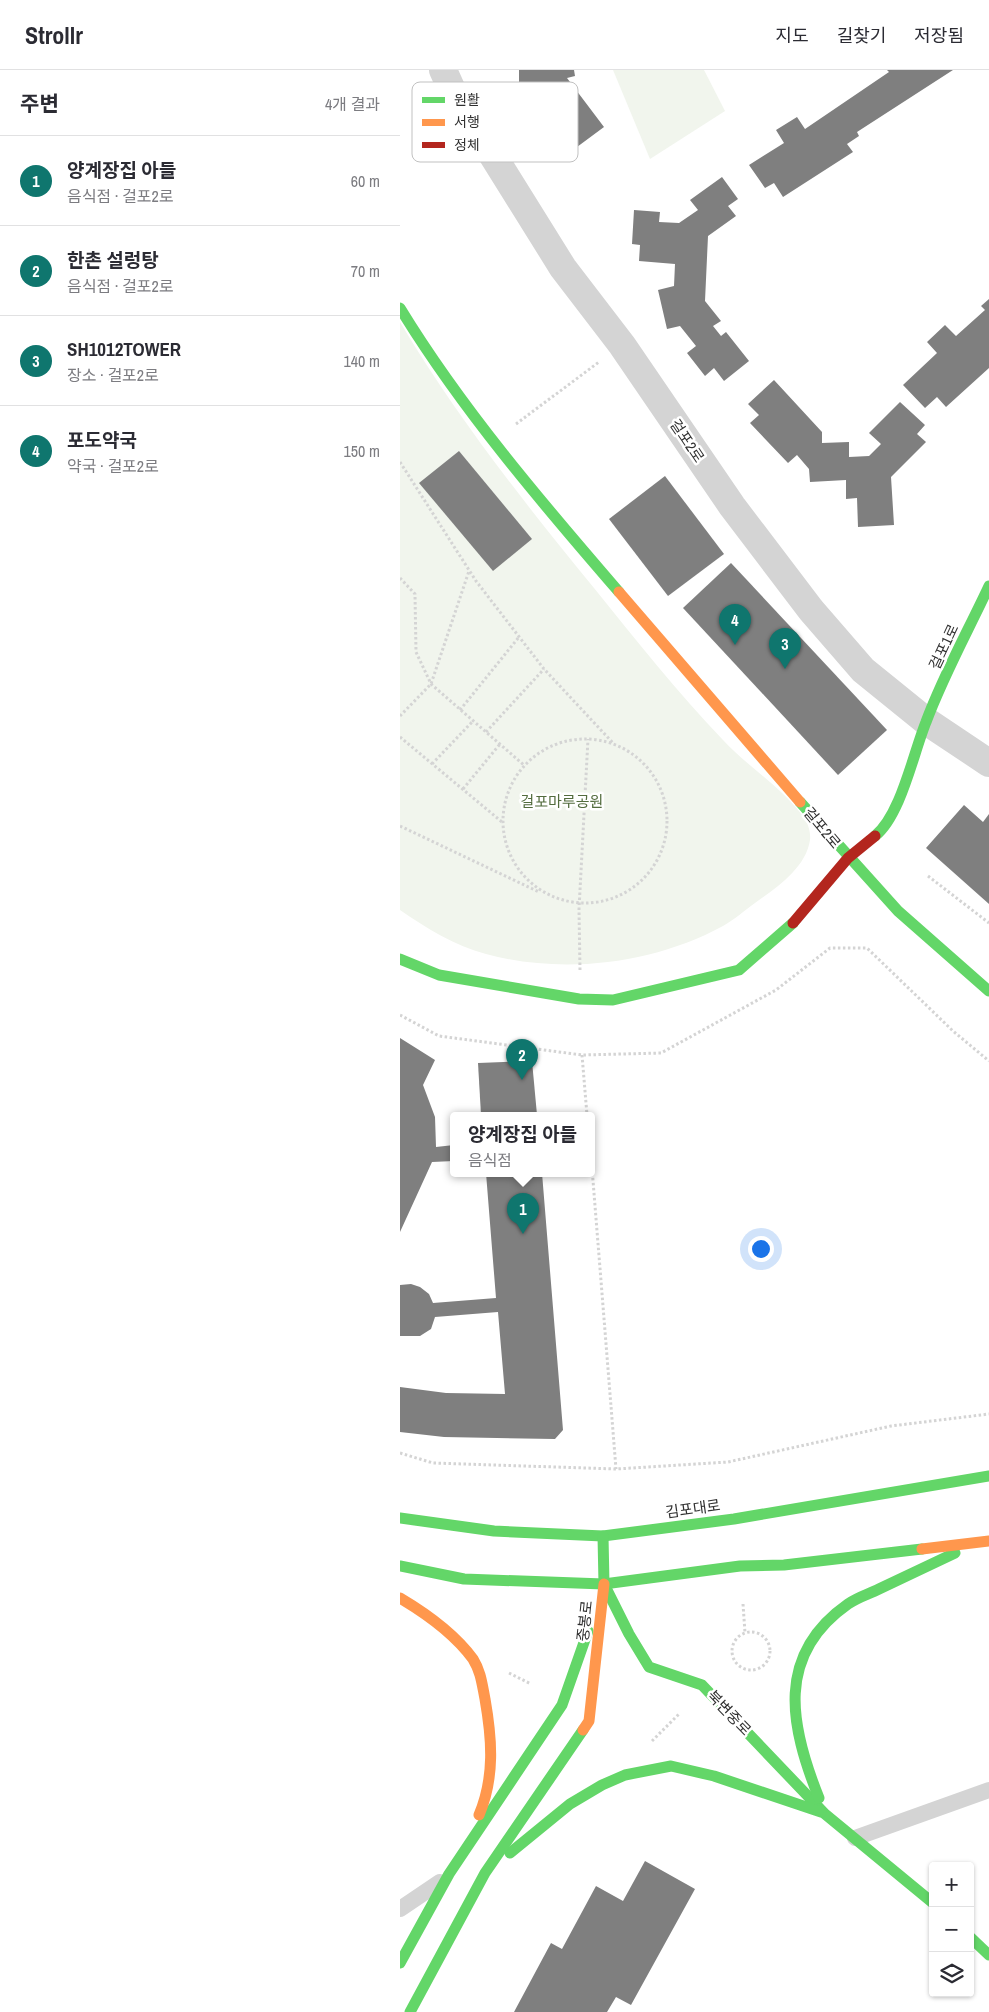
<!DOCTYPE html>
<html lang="ko">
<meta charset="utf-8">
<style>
body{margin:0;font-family:"Archivo Narrow","Noto Sans KR",sans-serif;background:#f2f2f3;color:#2b2b33}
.controls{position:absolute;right:15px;bottom:15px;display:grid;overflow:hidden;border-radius:5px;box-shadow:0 1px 4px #0004}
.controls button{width:45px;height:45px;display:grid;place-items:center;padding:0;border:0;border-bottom:1px solid #e1e1e2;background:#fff;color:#2b2b33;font:25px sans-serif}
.you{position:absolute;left:360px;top:1178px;width:18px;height:18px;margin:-12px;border:4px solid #fff;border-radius:50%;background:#1a73e8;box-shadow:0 0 0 8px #1a73e833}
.badge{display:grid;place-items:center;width:32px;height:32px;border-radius:50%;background:#0f766e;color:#fff;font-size:16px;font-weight:700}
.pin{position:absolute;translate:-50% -41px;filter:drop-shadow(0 1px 2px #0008)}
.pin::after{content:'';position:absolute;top:26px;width:18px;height:15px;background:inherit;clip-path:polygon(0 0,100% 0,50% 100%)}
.popup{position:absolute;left:50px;top:1042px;width:145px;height:65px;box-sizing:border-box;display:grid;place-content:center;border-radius:5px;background:#fff;filter:drop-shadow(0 1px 4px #0005);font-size:16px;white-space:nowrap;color:#7c7c81}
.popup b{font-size:19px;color:#2b2b33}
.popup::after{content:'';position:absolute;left:50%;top:100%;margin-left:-10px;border:10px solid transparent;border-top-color:#fff}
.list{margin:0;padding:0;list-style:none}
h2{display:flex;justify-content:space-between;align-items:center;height:65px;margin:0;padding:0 20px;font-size:21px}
h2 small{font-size:16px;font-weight:400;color:#7c7c81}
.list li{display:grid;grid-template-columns:32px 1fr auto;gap:15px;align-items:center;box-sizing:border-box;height:90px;padding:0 20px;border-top:1px solid #e1e1e2}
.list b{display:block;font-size:19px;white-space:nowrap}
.list p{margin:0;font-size:16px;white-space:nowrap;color:#7c7c81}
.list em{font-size:16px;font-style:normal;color:#7c7c81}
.icon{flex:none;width:28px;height:28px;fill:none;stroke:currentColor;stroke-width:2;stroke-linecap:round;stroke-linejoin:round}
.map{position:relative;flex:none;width:589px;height:1942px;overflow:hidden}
header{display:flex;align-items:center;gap:30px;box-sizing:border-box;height:70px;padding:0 25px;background:#fff;border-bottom:1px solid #e1e1e2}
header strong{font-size:24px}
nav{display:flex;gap:28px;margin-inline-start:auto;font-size:18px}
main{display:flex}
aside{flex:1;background:#fff}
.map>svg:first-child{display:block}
.green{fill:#f1f5ed}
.building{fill:#7f7f7f}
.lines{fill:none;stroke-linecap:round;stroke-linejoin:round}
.path{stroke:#d4d4d4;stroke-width:3;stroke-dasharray:2.5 2.5;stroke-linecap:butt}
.lane{stroke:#d4d4d4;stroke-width:16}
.street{stroke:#d4d4d4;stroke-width:28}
.fast{stroke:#63d668;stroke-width:11}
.slow{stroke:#ff974d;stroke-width:11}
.jam{stroke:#b3261e;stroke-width:11}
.labels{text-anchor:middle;stroke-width:5;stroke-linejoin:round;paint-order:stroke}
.street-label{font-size:15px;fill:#303030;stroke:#fff}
.park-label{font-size:15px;fill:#536c3e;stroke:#fff}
.key{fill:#fff;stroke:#c1c1c1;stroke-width:1}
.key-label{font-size:14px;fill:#303030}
</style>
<header>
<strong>Strollr</strong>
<nav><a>지도</a><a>길찾기</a><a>저장됨</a></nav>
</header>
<main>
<aside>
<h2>주변<small>4개 결과</small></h2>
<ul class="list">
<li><span class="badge">1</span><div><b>양계장집 아들</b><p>음식점 · 걸포2로</p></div><em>60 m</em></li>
<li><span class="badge">2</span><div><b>한촌 설렁탕</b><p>음식점 · 걸포2로</p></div><em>70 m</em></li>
<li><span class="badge">3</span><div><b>SH1012TOWER</b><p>장소 · 걸포2로</p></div><em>140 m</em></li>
<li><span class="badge">4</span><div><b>포도약국</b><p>약국 · 걸포2로</p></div><em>150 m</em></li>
</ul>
</aside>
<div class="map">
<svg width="589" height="1942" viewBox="0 0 589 1942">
<rect width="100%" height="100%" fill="#fff"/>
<g class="green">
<path d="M213,0H304L325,41L250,89Z"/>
<path d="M0,252C56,346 125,434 194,518C236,570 277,622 323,670C348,697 383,718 405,749C408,753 411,764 410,770C406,798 376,818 355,833C345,840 334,850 323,856C253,894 163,905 86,884C55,876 26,858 0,840Z"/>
</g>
<g class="building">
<path d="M119,0H174L175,6L167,8L204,57L177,77L168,65L156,74L132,41L146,30L132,13H119Z"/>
<path d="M487,0H553L457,62L459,66L447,74L453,82L383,127L374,113L365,118L349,95L384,73L376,60L397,47L405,59L489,2Z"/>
<path d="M322,107L338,129L328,136L336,146L308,166L305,231L321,251L313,256L321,266L326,262L349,291L324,311L314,298L305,306L287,283L296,276L280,256L267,259L258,220L274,216L275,194L239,191L240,175L232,174L234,140L260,142L259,152L279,153L298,140L290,130Z"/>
<path d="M589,229V298L546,337L537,327L525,338L503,315L537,283L527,272L545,255L556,266L585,240L581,236Z"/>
<path d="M374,310L422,362V373L449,372V387L469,386L481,374L469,363L500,332L525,355L517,364L526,372L491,407L494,455L458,457L457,428L446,429V410L410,412L409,399L397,385L388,393L350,353L359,345L348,334Z"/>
<path d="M59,381L132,469L93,501L19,413Z"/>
<path d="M265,406L324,484L268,526L209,449Z"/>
<path d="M331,493L487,660L438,705L283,538Z"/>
<path d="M564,735L583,752L589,744V834L526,778Z"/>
<path d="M0,968L35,990L23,1015L35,1047L36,1077L54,1075V1091L32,1092L0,1162Z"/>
<path d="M132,991L137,1045H81L78,993Z"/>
<path d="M86,1103H142L163,1360L155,1369L44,1367L0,1362V1317L46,1323L105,1324L98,1242L35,1247L31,1259L20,1266H0V1215L11,1214L20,1217L29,1224L33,1233L96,1228Z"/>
<path d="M245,1791L295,1819L231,1935L216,1927L207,1942H114L151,1873L162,1879L196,1816L223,1831Z"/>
</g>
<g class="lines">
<g class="path">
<path d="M116,354L199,292"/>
<path d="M0,392L76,511L144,599L213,673"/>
<path d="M0,508L15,524L16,582L31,614L125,696"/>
<path d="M60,640L119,567"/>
<path d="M0,646L31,614L69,501"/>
<path d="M86,662L144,599"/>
<path d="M0,667L102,752"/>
<circle cx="185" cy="751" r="82"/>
<path d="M32,694L73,651"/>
<path d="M63,719L100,674"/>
<path d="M0,756L139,822"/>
<path d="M528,806L589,853"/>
<path d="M180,900L179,839L188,669"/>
<path d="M0,945L39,966L182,985L261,983L376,920L430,878H467L553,961L589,991"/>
<path d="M182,985L187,1045"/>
<path d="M192,1098L216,1399"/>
<path d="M0,1383L33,1393L216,1399L328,1392L491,1356L589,1344"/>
<path d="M343,1534L345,1563"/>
<circle cx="351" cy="1581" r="19"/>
<path d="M109,1603L131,1614"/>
<path d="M252,1671L280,1643"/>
</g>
<g class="lane">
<path d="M455,1768L589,1720"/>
<path d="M0,1839L40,1812"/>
</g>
<path class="street" d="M43,0L52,20L163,198L222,275L332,436L411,540L463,600L526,651L589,693"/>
<g class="fast">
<path d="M0,238C61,338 142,433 219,522"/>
<path d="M400,732L498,841L589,921"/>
<path d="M475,766C501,745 513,684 526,652C543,606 568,561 589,516"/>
<path d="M0,889L39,905L179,929L213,930L339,900L393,853"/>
<path d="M0,1448L94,1461L203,1466L334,1449L589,1406"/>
<path d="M203,1466L204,1514L229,1564L249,1597L302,1615L425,1744L533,1833"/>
<path d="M0,1496L64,1509L204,1514L340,1496L384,1495L522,1479"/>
<path d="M419,1728C390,1656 375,1585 448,1534C458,1527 469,1524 479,1519C504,1507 530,1495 555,1483"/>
<path d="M110,1783L170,1734L202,1715L225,1705L271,1696L314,1706L421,1742"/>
<path d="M570,1867L589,1885"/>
<path d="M0,1893L49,1804L162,1635L188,1561"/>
<path d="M10,1942L85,1803L183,1660"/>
</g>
<g class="slow">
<path d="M219,522L400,732"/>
<path d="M522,1479L589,1471"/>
<path d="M0,1528C27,1544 54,1563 73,1589C81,1602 82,1614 85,1629C92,1669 95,1707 79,1745"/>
<path d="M183,1660L189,1651L204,1514"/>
</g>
<path class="jam" d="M393,853L448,788L475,766"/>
</g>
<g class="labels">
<g class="street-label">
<text transform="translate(287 371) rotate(56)" y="5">걸포2로</text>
<text transform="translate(544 577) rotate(-65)" y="5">걸포1로</text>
<text transform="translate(422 758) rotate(50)" y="5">걸포2로</text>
<text transform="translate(293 1439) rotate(-8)" y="5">김포대로</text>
<text transform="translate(185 1551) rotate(-84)" y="5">중봉로</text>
<text transform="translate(329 1643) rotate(46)" y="5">북변중로</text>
</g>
<g class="park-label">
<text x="162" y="737">걸포마루공원</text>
</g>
</g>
<rect x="12" y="12" width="166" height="80" rx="8" class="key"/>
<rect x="22" y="27" width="23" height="6" fill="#63d668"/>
<rect x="22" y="49" width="23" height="7" fill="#ff974d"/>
<rect x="22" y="72" width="23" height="6" fill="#b3261e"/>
<g class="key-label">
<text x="54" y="35">원활</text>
<text x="54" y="57">서행</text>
<text x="54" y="80">정체</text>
</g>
</svg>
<div class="controls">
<button>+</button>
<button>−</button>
<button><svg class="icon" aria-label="layers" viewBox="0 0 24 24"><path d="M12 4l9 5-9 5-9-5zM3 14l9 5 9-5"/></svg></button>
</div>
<div class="you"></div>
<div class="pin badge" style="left:123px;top:1164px">1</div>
<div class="popup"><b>양계장집 아들</b>음식점</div>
<div class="pin badge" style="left:122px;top:1010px">2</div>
<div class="pin badge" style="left:385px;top:599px">3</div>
<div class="pin badge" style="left:335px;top:575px">4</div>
</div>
</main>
